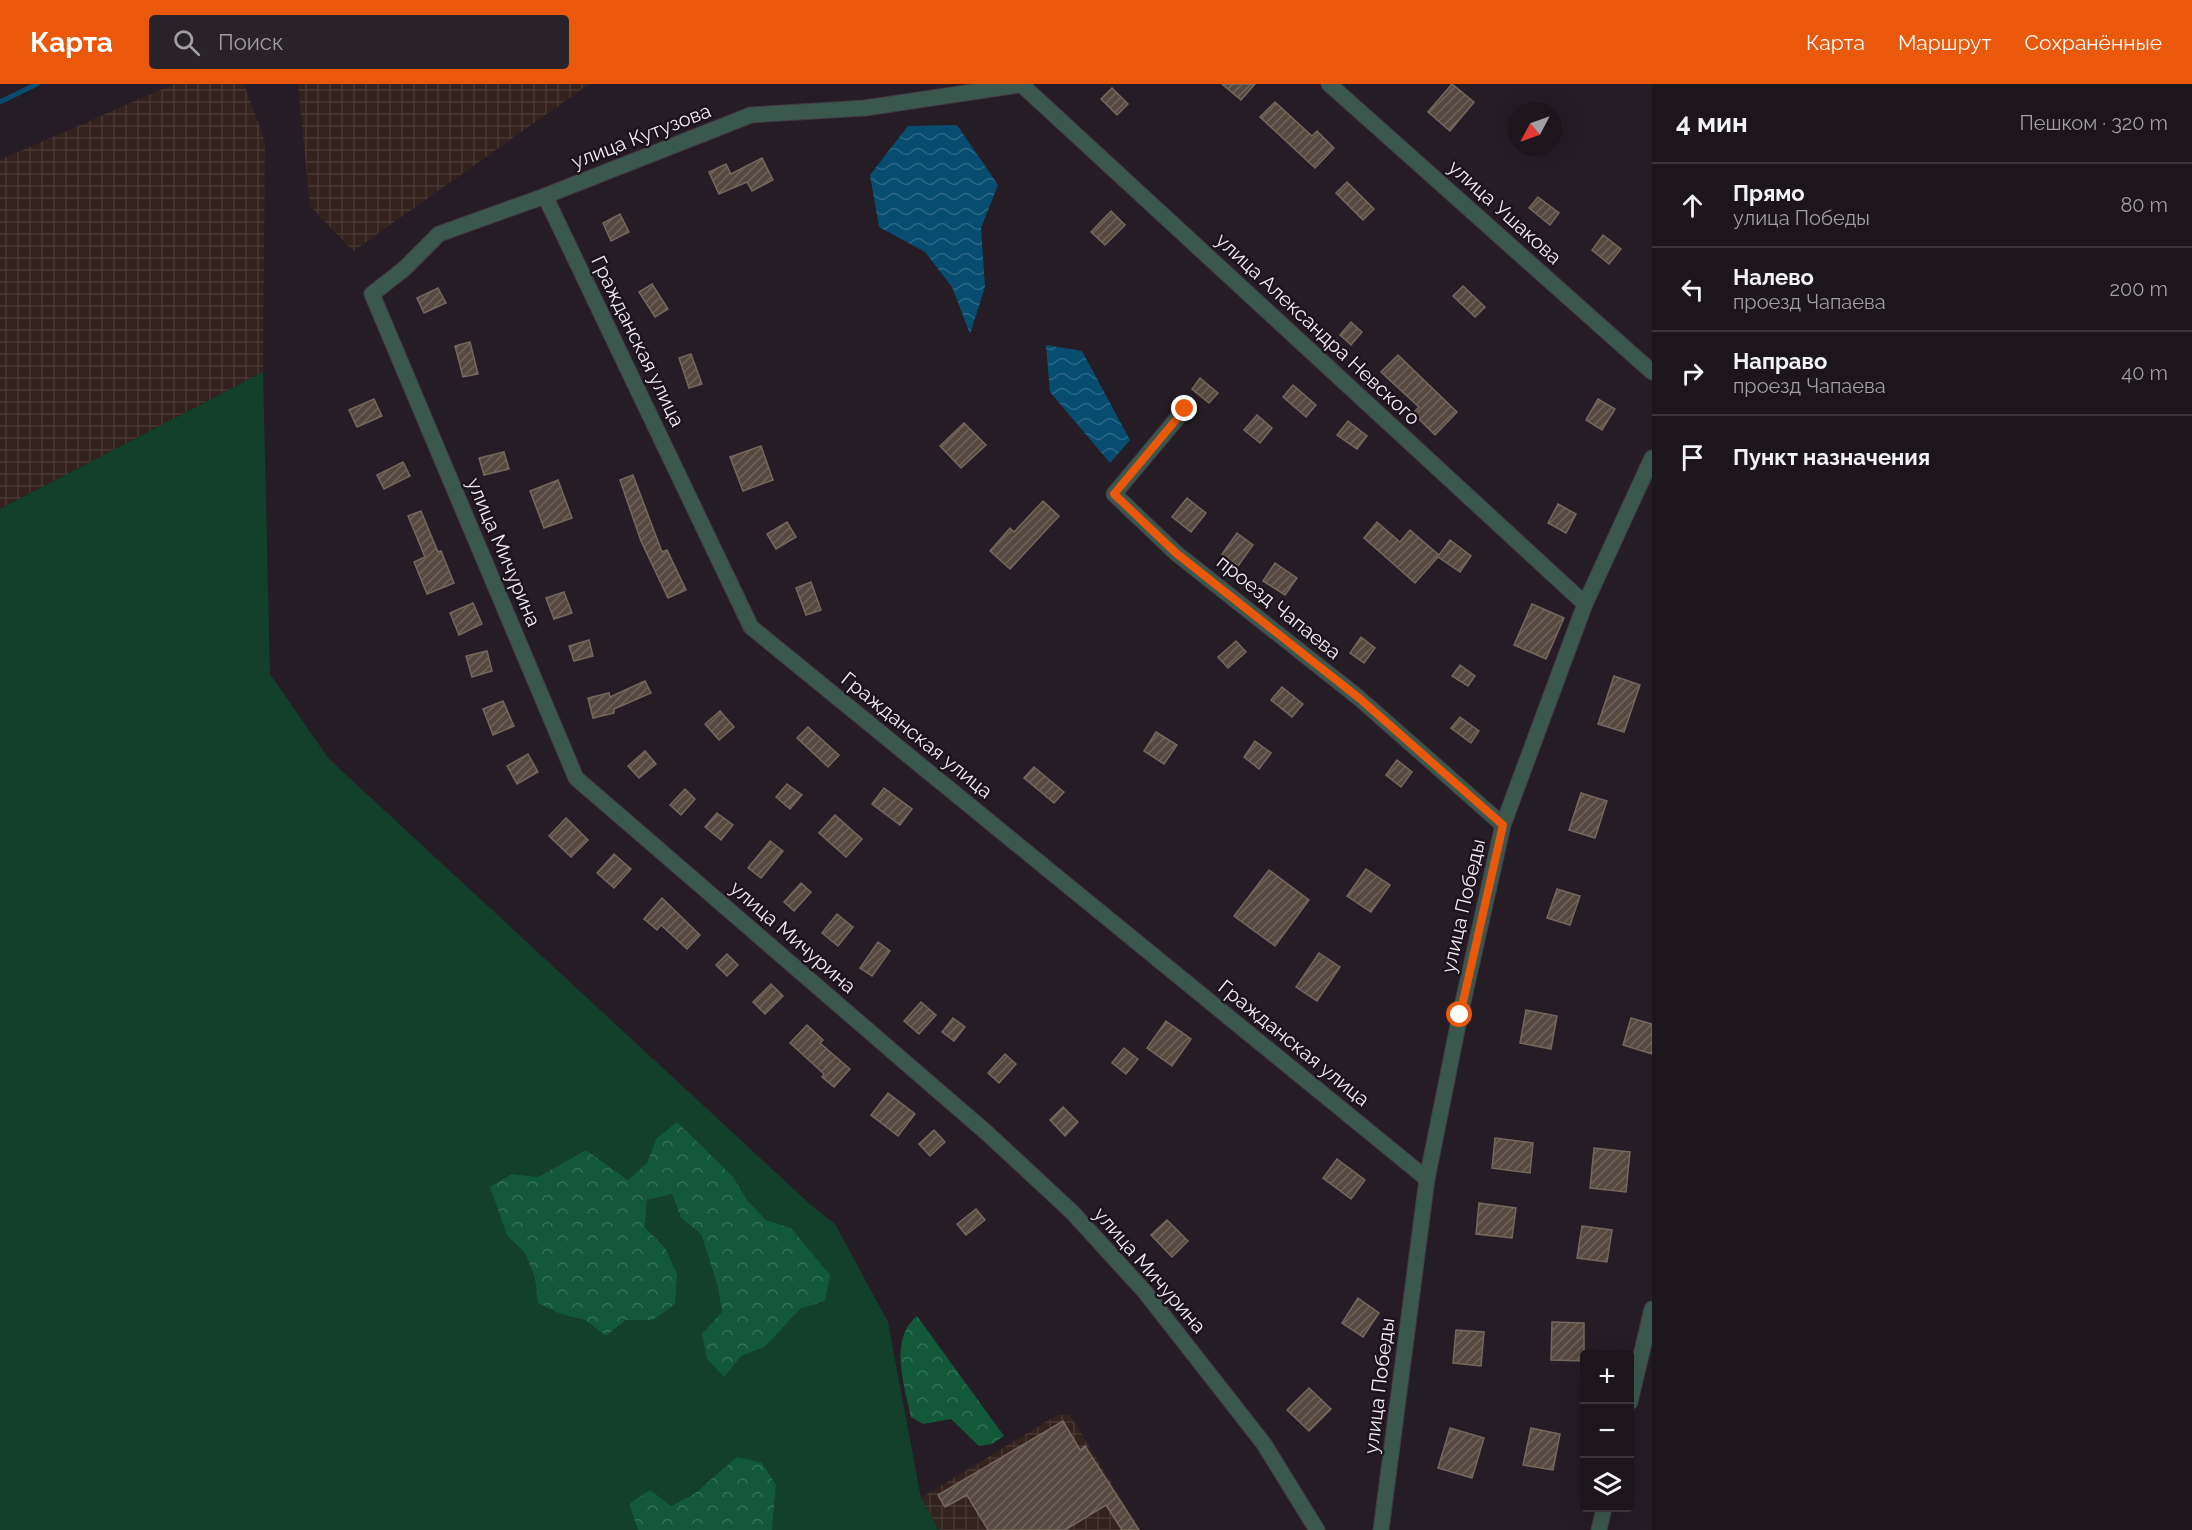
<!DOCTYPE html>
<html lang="ru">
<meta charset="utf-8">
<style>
body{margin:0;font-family:Raleway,sans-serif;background:#292229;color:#f1f3f6}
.controls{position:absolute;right:18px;bottom:18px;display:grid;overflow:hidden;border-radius:6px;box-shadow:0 6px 24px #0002}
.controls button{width:54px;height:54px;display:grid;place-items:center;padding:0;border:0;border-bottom:2px solid #3a343b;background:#1c151c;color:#f1f3f6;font:30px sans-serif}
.compass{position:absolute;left:1508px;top:18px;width:54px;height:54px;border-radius:50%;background:#1c151c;box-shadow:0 6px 24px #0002;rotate:229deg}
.stop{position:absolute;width:18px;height:18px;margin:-14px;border:4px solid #ea580c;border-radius:50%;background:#fff}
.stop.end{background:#ea580c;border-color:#fff;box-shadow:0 2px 6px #0008}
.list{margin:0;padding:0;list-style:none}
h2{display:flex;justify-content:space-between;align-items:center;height:78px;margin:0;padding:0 24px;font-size:26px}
h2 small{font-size:20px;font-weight:400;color:#a09fa3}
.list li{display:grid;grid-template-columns:39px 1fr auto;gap:18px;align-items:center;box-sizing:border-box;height:84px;padding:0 24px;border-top:2px solid #3a343b}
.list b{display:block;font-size:22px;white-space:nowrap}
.list p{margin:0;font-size:20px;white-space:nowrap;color:#a09fa3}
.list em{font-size:20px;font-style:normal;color:#a09fa3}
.icon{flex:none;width:33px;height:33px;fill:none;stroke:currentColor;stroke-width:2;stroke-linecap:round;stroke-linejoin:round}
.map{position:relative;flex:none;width:1652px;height:1446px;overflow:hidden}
header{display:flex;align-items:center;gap:36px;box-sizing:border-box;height:84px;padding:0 30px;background:#ea580c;color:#fff}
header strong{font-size:28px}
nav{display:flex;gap:33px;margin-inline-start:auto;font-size:21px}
.search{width:420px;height:54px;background:#292229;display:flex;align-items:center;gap:15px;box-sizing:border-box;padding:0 21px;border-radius:6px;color:#a09fa3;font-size:22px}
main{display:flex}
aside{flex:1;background:#1c151c}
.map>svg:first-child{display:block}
.industrial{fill:url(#industrial-grid)}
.green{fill:#12402a;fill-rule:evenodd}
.forest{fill:url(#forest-crowns)}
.water{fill:url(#water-waves)}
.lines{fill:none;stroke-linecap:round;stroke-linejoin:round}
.stream{stroke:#064d70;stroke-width:5}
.building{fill:url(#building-hatch);stroke:#75685e;stroke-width:1.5}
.minor-casing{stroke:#423943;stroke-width:17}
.minor{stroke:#3b584e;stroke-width:15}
.route{stroke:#ea580c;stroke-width:8}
.labels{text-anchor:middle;stroke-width:5;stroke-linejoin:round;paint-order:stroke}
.street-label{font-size:20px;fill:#f1ebf2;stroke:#1c131d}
</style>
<header>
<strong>Карта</strong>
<div class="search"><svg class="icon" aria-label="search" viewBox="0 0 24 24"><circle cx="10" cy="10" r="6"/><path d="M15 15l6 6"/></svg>Поиск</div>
<nav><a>Карта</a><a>Маршрут</a><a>Сохранённые</a></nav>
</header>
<main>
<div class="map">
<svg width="1652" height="1446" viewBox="0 0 1652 1446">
<defs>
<pattern id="industrial-grid" width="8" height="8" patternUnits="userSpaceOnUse" patternTransform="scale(1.5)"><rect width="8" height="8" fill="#34221e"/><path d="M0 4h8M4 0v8" fill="none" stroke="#483834"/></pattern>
<pattern id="forest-crowns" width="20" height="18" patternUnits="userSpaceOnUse" patternTransform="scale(1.5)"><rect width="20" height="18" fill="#12593a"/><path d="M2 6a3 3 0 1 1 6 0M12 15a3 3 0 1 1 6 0" fill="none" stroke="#357157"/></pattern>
<pattern id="water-waves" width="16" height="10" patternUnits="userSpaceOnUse" patternTransform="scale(1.5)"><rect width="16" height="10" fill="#064d70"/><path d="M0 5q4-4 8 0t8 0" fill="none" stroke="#2b6785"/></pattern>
<pattern id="building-hatch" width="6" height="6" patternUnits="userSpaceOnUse" patternTransform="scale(1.5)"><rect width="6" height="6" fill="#55483f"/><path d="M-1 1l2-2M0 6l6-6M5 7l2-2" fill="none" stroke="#6e635b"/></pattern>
</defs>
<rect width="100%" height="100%" fill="#251c26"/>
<g class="industrial">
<path d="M174,0H244L265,58L263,288L0,425V76Z"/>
<path d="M298,0H589L353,167L310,122Z"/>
<path d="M1057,1331H1070L1140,1446H939L921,1414Z"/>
</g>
<path class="green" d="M263,288L270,590L329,675L812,1122L835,1140L888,1238L921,1414L939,1446H772L776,1401L737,1373L694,1410L671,1422L629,1419L638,1446H0V425ZM656,1055L734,1094L747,1116L766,1136L791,1144L825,1217L800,1225L765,1263L741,1272L722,1228L717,1200L701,1150L681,1134L672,1110L647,1116L645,1143L665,1164L653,1236H626L606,1252L585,1236L561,1230L535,1194L525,1169L512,1090L538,1093L586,1066L628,1096L647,1079Z"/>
<g class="forest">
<path d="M677,1038L734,1094L747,1116L766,1136L791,1144L830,1191L825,1217L800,1225L765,1263L741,1272L724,1293L707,1275L702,1250L722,1228L717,1200L701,1150L681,1134L672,1110L647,1116L645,1143L665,1164L677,1190L675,1220L653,1236H626L606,1252L585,1236L561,1230L538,1219L535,1194L525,1169L507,1151L490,1103L512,1090L538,1093L586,1066L628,1096L647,1079L656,1055Z"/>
<path d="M917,1232L1004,1352L992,1360L979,1362L951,1335L923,1340L911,1333C905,1302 888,1256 917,1232Z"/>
<path d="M737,1373L762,1379L776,1401L772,1446H638L629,1420L650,1406L671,1422L694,1410Z"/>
</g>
<g class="water">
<path d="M957,41L998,101L981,144L985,203L970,250L952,203L925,168L879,143L870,91L908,42Z"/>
<path d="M1046,261L1082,267L1130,356L1110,379L1050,308Z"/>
</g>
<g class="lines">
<path class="stream" d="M0,18L37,0"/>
</g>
<g class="building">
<path d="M1222,0H1255L1241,16Z"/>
<path d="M1452,0L1474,18L1450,47L1428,28Z"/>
<path d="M1112,4L1128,20L1117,31L1101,15Z"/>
<path d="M1275,18L1312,52L1317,47L1334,64L1315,84L1260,33Z"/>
<path d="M762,74L773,96L752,107L747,98L719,110L709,88L726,80L731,90Z"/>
<path d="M1347,98L1374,125L1363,136L1336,109Z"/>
<path d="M1538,113L1559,129L1550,141L1529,124Z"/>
<path d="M1111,127L1125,141L1105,161L1091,148Z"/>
<path d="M620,130L629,148L611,157L603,139Z"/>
<path d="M1603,151L1621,165L1609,180L1592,166Z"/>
<path d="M652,200L668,225L655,233L639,208Z"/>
<path d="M1463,202L1485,223L1475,233L1453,212Z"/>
<path d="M438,204L446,219L424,229L417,214Z"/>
<path d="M1351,238L1362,248L1351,261L1340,251Z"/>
<path d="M470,258L478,290L463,293L455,262Z"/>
<path d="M691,270L702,300L689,304L679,274Z"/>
<path d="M1398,271L1457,328L1435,351L1413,329L1419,323L1381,288Z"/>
<path d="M1200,294L1218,309L1209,319L1192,305Z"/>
<path d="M1293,301L1316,321L1306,333L1283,313Z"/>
<path d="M374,315L382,332L357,343L349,326Z"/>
<path d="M1598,315L1615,325L1602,346L1586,336Z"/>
<path d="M1257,331L1272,344L1260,359L1244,346Z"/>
<path d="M1348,337L1367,352L1357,365L1337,351Z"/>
<path d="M964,339L986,361L961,384L940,362Z"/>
<path d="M761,362L773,396L743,407L730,373Z"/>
<path d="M504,368L509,385L484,391L479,374Z"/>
<path d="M403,378L410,392L384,405L377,391Z"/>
<path d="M633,391L662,468L667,466L686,506L668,514L641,457L620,396Z"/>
<path d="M558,396L572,434L544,444L530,407Z"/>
<path d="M1187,414L1206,429L1191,448L1172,433Z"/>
<path d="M1043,417L1059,432L1010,485L990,467L1010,444L1014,448Z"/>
<path d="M1558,420L1576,430L1566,449L1548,439Z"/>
<path d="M421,427L438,468L441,467L454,499L427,510L414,478L425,473L408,432Z"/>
<path d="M787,438L796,453L776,465L767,450Z"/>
<path d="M1377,438L1400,458L1410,446L1439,471L1450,456L1471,472L1460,488L1438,473L1415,499L1364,454Z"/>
<path d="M1237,449L1253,461L1238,482L1222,470Z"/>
<path d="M1275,479L1297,494L1285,511L1263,497Z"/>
<path d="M811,498L821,526L806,531L796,504Z"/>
<path d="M564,508L572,529L554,535L546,514Z"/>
<path d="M473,519L482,540L459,551L450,529Z"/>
<path d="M1532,520L1564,534L1546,575L1514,561Z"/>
<path d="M1361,553L1375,564L1364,579L1350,569Z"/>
<path d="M589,556L593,572L574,577L569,562Z"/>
<path d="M1236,557L1246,568L1228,584L1218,573Z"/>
<path d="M487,567L492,587L472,593L466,572Z"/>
<path d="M1460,581L1475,592L1468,602L1452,592Z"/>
<path d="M1614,592L1640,601L1624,648L1598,640Z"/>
<path d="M645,597L651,609L614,625V629L593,634L588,614L609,609L610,613Z"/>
<path d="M1282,603L1303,620L1292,633L1271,616Z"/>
<path d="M503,617L514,642L493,651L483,625Z"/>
<path d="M720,627L734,643L719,656L705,640Z"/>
<path d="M1460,633L1479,647L1471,659L1451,644Z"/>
<path d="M808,643L839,671L828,683L797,654Z"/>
<path d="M1156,648L1177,661L1164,680L1144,667Z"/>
<path d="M1255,657L1271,669L1259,685L1244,673Z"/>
<path d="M645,667L656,680L639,694L628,682Z"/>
<path d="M528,670L538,688L517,700L507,682Z"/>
<path d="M1397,676L1412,688L1401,703L1386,691Z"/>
<path d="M1034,683L1064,708L1054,719L1024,694Z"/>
<path d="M787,700L802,711L790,725L776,713Z"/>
<path d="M884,704L912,725L900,741L872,720Z"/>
<path d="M685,705L695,715L681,731L670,721Z"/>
<path d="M1581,709L1607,717L1595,754L1569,746Z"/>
<path d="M717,729L733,741L721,756L705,743Z"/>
<path d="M835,731L862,755L846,773L819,749Z"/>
<path d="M566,734L588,756L571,773L549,752Z"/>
<path d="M770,757L783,767L761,794L748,784Z"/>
<path d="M614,770L631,785L614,804L597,789Z"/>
<path d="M1366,785L1390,801L1371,828L1347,812Z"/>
<path d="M1269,786L1309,816L1275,862L1234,832Z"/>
<path d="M801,799L811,808L794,827L784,818Z"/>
<path d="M1557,805L1580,812L1570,841L1547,834Z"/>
<path d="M662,814L700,851L687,865L661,841L657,846L644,835Z"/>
<path d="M837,830L853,843L838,862L822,849Z"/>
<path d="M878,858L890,867L872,892L860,884Z"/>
<path d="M1319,869L1340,883L1317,917L1296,903Z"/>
<path d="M727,870L738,881L727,892L716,881Z"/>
<path d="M771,900L783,912L765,930L753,918Z"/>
<path d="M921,918L936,931L919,950L904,937Z"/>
<path d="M1526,926L1557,932L1551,965L1520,959Z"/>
<path d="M953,934L965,943L954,957L942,948Z"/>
<path d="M1631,934L1652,940V970L1623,961Z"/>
<path d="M1166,937L1191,955L1172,982L1147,964Z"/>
<path d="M807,941L823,956L820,959L850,985L834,1003L822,993L824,990L790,959Z"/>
<path d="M1124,964L1138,975L1126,990L1112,979Z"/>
<path d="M1005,970L1016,980L999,999L988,989Z"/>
<path d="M888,1009L915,1030L898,1052L871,1031Z"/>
<path d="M1063,1023L1078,1038L1065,1052L1050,1036Z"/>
<path d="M934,1046L945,1058L930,1072L919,1060Z"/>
<path d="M1495,1054L1533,1059L1530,1089L1492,1084Z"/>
<path d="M1594,1064L1630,1068L1626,1108L1590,1104Z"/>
<path d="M1337,1075L1365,1096L1351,1115L1323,1094Z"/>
<path d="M1479,1119L1516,1124L1512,1154L1476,1150Z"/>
<path d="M976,1125L985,1136L966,1151L957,1140Z"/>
<path d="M1167,1136L1188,1157L1172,1173L1151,1151Z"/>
<path d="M1582,1142L1612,1146L1607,1178L1577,1174Z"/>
<path d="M1358,1214L1379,1229L1363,1253L1342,1239Z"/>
<path d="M1552,1238L1584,1239V1277L1551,1276Z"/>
<path d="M1456,1246L1484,1248L1481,1282L1453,1279Z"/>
<path d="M1309,1304L1331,1325L1309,1347L1287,1326Z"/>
<path d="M1063,1337L1080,1366L1085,1362L1139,1446H1122L1106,1421L1065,1446H988L967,1411L945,1423L938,1411Z"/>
<path d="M1450,1344L1484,1354L1472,1394L1438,1384Z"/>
<path d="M1531,1344L1560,1350L1553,1386L1523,1381Z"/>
</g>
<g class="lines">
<g class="minor-casing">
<g id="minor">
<path d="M1025,0L865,24L751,31L545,112L439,150L404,185L372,210L576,694L987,1049L1072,1128L1145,1208L1264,1360L1317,1446"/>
<path d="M1329,0L1652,288"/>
<path d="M1022,1L1585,520"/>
<path d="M545,112L751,543L1427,1095"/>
<path d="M1185,325L1114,410L1176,469L1359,614L1503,741"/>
<path d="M1630,1318L1652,1225"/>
<path d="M1381,1446L1427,1095L1460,931L1503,741L1585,520L1652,374"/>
<path d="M1599,1446L1604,1424"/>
</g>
</g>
<use href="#minor" class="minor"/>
</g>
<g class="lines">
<path class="route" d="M1185,325L1114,410L1176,469L1359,614L1503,741L1460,931"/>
</g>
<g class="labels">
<g class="street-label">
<text transform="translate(641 52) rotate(-21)" y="7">улица Кутузова</text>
<text transform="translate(1505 128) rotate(42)" y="7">улица Ушакова</text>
<text transform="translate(1318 245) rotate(43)" y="7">улица Александра Невского</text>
<text transform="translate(638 257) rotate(64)" y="7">Гражданская улица</text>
<text transform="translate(504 468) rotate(67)" y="7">улица Мичурина</text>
<text transform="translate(1279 523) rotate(39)" y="7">проезд Чапаева</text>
<text transform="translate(917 651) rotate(39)" y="7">Гражданская улица</text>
<text transform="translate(1463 822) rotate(-77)" y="7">улица Победы</text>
<text transform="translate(793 853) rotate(41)" y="7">улица Мичурина</text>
<text transform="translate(1294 959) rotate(39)" y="7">Гражданская улица</text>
<text transform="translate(1150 1186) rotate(49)" y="7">улица Мичурина</text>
<text transform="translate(1379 1302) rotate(-83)" y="7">улица Победы</text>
</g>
</g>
</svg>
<div class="controls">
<button>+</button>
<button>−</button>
<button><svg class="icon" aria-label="layers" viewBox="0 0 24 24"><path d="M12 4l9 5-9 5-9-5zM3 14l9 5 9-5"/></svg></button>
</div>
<svg class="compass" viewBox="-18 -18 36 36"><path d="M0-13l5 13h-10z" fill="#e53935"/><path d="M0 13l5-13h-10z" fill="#a09fa3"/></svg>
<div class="stop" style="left:1460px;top:931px"></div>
<div class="stop end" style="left:1185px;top:325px"></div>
</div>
<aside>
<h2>4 мин<small>Пешком · 320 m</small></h2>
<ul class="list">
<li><svg class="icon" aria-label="ahead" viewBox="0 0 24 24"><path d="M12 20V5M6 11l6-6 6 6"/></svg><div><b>Прямо</b><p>улица Победы</p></div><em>80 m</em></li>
<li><svg class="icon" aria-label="left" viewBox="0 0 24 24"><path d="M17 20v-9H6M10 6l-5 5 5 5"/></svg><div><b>Налево</b><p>проезд Чапаева</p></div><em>200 m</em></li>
<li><svg class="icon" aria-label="right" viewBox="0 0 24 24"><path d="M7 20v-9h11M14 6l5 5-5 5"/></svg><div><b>Направо</b><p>проезд Чапаева</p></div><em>40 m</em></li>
<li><svg class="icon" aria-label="arrive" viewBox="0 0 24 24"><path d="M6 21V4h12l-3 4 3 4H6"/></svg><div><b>Пункт назначения</b></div></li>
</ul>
</aside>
</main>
